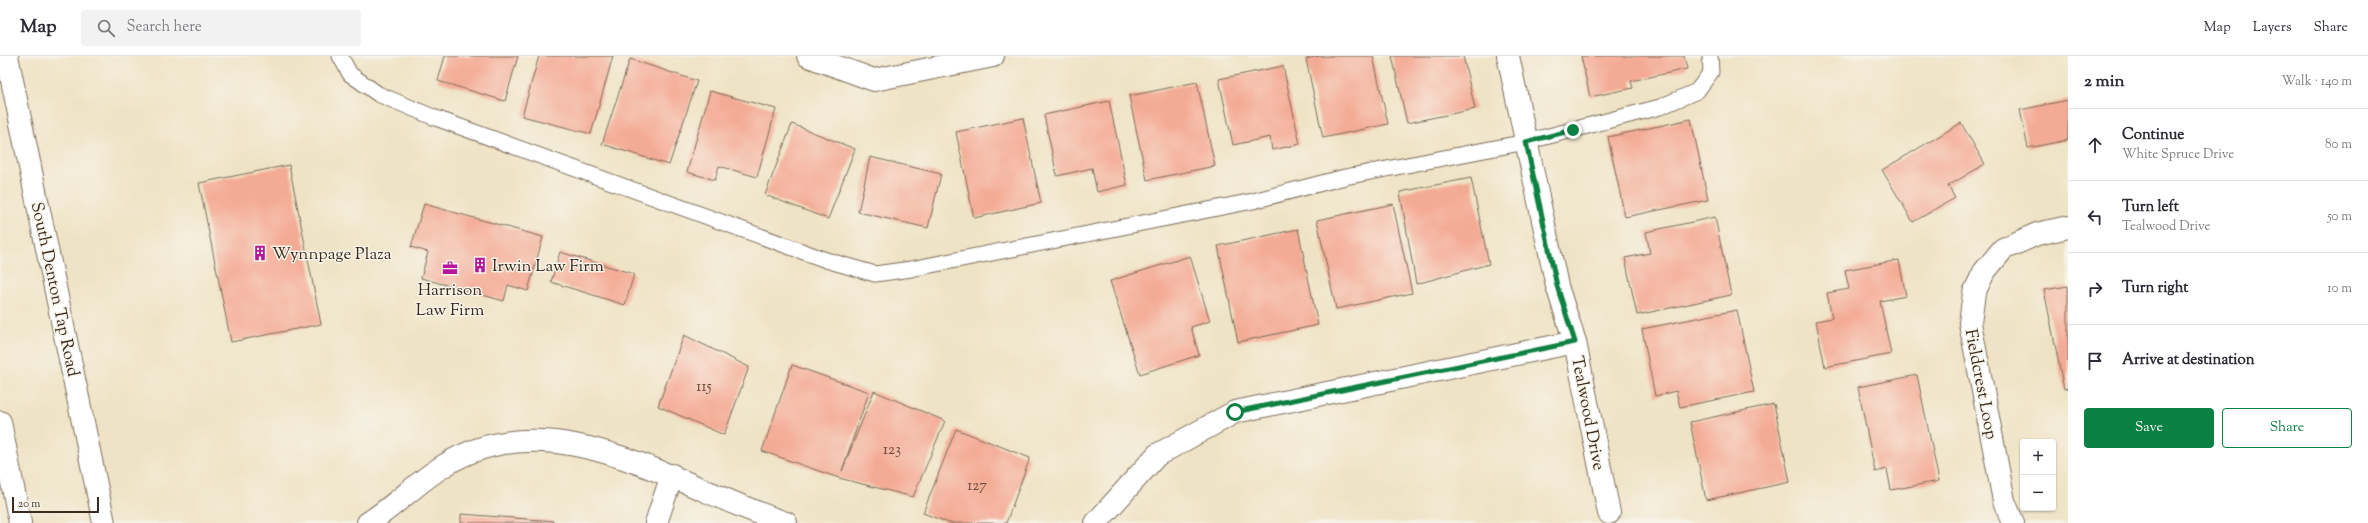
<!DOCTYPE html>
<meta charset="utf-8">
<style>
body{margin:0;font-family:"Sorts Mill Goudy",serif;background:#f2f2f3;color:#2b2b33}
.controls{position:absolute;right:12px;bottom:12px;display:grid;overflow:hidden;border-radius:4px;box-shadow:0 1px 3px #0004}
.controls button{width:36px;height:36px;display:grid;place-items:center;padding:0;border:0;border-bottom:1px solid #e1e1e2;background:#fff;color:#2b2b33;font:20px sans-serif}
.scale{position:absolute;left:12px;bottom:10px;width:87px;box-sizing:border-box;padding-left:4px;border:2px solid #3b2a1e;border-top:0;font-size:11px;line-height:14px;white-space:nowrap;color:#3b2a1e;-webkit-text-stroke:3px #f7f3e8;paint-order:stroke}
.stop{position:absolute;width:12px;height:12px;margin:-9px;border:3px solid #0b8043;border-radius:50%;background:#fff}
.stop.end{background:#0b8043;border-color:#fff;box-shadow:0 1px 4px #0008}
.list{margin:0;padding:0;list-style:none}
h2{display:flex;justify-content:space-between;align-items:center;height:52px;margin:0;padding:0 16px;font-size:17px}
h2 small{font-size:13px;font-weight:400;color:#7c7c81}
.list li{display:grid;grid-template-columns:26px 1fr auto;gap:12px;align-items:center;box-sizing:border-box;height:72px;padding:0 16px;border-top:1px solid #e1e1e2}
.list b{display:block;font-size:15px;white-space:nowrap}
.list p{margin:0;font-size:13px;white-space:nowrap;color:#7c7c81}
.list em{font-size:13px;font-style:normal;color:#7c7c81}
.actions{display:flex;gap:8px;padding:12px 16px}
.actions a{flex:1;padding:9px 0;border:1px solid #0b8043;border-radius:4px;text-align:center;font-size:14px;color:#0b8043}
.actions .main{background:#0b8043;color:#fff}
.icon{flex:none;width:22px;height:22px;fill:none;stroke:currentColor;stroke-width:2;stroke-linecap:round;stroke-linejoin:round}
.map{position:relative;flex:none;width:2068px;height:467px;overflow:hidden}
header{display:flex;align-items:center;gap:24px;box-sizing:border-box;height:56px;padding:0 20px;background:#fff;border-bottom:1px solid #e1e1e2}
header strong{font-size:19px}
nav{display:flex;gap:22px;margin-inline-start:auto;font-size:14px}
.search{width:280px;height:36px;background:#f2f2f3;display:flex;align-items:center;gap:10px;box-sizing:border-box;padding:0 14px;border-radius:4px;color:#7c7c81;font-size:15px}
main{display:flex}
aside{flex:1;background:#fff}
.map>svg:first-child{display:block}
.building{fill:#f4ab95}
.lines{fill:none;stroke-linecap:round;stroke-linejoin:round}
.lane-casing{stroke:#7a6b58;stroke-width:17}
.street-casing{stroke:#7a6b58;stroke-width:24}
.primary-casing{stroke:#7a6b58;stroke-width:24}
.lane{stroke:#fff;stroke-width:15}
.street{stroke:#fff;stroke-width:22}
.primary{stroke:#fff;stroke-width:22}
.route{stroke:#0b8043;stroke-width:5}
.labels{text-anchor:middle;stroke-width:3;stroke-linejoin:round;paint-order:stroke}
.number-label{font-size:15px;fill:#694a3c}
.poi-label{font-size:17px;fill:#3b2a1e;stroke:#f7f3e8;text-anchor:start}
.street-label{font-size:17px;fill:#3b2a1e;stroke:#f7f3e8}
</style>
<header>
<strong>Map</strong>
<div class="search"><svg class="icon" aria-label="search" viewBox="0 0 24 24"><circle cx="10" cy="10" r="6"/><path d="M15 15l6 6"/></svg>Search here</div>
<nav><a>Map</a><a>Layers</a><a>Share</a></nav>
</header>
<main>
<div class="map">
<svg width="2068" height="467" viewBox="0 0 2068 467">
<rect width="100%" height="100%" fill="#f7f3e8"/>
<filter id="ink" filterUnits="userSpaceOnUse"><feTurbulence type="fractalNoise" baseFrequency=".025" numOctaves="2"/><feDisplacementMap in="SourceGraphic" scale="8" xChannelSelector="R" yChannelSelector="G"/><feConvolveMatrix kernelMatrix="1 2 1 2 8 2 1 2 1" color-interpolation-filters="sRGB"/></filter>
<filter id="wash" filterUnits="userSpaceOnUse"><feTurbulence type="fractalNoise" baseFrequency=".012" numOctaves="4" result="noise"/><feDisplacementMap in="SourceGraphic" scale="16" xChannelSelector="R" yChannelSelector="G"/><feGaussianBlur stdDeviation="0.9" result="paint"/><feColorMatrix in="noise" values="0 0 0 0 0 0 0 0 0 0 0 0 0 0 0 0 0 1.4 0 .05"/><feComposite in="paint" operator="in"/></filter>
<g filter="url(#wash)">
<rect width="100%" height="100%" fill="#efe3c5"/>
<g id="blocks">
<g class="building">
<path d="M445,0H518L505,45L438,25Z"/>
<path d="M539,0H613L591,78L522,60Z"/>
<path d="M1319,0H1373L1388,68L1323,82L1306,3Z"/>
<path d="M1392,0H1463L1475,53L1407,67Z"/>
<path d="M1581,0H1684L1687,13L1631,25L1633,32L1590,41Z"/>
<path d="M630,3L697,25L669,109L602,88Z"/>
<path d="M1283,10L1300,88L1272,94L1270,81L1233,89L1219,23Z"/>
<path d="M1197,26L1215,110L1147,124L1129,40Z"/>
<path d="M710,35L776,53L757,121L719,110L715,124L687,116Z"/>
<path d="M2068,44V84L2028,92L2020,54Z"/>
<path d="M1109,45L1127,129L1097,136L1092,112L1057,120L1044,59Z"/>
<path d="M1023,62L1041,147L974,162L956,76Z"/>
<path d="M1691,63L1708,144L1625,161L1608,81Z"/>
<path d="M1961,67L1985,108L1948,130L1955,142L1913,166L1882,114Z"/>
<path d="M792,68L855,93L828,163L765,139Z"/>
<path d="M870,101L941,118L928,172L858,156Z"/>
<path d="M289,109L321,268L231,286L199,127Z"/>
<path d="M1471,122L1489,208L1416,228L1400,136Z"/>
<path d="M424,148L543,181L528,235L508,229L504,245L421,222L428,196L411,191Z"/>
<path d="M1393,148L1412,237L1336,253L1317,164Z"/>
<path d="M1715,161L1731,239L1637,259L1625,202L1650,197L1646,176Z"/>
<path d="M1298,173L1318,269L1238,286L1218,190Z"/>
<path d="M560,196L634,218L625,249L551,226Z"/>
<path d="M1190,200L1210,265L1191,271L1199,299L1140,318L1110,225Z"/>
<path d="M1899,204L1906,240L1880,245L1891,298L1825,311L1816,265L1832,262L1827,237L1849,233L1845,214Z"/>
<path d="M2068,230V332L2064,333L2044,234Z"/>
<path d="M1737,254L1754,336L1680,351L1676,335L1655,340L1642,273Z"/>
<path d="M684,279L749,311L724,379L658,350Z"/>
<path d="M792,309L869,336L842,415L874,335L945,365L913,441L839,422L762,395Z"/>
<path d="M1917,319L1939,425L1891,434L1887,413L1875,416L1858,331Z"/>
<path d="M1774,348L1790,426L1706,444L1690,366Z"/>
<path d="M956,373L1030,402L1006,467H949L923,457Z"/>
<path d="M461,458L553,465V467H461Z"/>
</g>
</g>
</g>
<g filter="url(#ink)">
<use href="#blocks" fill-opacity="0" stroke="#7a6b58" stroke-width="1"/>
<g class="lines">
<g class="lane-casing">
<path id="lane" d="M340,0L350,18L378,38L433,61L826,204L875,218L911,213L1253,145L1345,121L1526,86L1660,51L1697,35L1711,16L1710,0"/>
</g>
<g class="street-casing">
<g id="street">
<path d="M808,0L874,24L993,0"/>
<path d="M1508,0L1557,230L1575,286L1609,457"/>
<path d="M368,467C395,450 417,426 445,409C554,341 683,434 786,467"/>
<path d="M656,467L672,419"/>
<path d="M1096,467L1157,399L1235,356L1575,286"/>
<path d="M2013,467L2004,445L1970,267L1974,237L1984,216L2003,193L2037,178L2068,171"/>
</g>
</g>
<g class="primary-casing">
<g id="primary">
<path d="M7,0L104,467"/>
<path d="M0,366L20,467"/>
</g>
</g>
<use href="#lane" class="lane"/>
<use href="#street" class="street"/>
<use href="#primary" class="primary"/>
</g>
</g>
<g class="lines" filter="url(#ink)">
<path class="route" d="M1235,356L1575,286L1557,230L1526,86L1573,74"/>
</g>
<defs>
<g id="building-bare" transform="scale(1.2)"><path d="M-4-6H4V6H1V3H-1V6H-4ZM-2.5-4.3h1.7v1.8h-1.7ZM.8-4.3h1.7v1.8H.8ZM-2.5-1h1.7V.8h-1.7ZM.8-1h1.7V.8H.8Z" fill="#b5179e" stroke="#f7f3e8" stroke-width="2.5" paint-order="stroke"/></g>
<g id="office-bare" transform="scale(1.2)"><path d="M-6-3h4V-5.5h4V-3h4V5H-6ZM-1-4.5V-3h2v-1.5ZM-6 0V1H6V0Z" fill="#b5179e" stroke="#f7f3e8" stroke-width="2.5" paint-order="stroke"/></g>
</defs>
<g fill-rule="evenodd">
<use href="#building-bare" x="260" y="197"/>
<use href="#building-bare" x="480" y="209"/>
<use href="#office-bare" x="450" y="212"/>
</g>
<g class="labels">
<g class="number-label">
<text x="704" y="335">115</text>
<text x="892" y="398">123</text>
<text x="977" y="434">127</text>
</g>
<g class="poi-label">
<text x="272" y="203">Wynnpage Plaza</text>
<text x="492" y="215">Irwin Law Firm</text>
<text x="450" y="239" text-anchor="middle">Harrison<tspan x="450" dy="20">Law Firm</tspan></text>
</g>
<g class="street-label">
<text transform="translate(56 233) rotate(78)" y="6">South Denton Tap Road</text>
<text transform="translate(1982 328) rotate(79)" y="6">Fieldcrest Loop</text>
<text transform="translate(1589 357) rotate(79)" y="6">Tealwood Drive</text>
</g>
</g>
</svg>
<div class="controls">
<button>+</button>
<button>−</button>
</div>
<div class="scale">20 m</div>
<div class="stop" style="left:1235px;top:356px"></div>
<div class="stop end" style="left:1573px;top:74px"></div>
</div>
<aside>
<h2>2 min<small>Walk · 140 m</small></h2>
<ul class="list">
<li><svg class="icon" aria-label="ahead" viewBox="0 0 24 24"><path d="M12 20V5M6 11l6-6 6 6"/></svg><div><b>Continue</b><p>White Spruce Drive</p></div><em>80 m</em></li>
<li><svg class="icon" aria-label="left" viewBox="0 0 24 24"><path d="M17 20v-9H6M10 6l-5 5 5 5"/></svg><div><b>Turn left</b><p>Tealwood Drive</p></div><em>50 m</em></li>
<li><svg class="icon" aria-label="right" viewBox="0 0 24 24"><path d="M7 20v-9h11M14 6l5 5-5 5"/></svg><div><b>Turn right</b></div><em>10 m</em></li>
<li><svg class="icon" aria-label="arrive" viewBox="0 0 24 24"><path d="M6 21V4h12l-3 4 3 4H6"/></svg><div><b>Arrive at destination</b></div></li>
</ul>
<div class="actions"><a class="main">Save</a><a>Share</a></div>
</aside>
</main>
